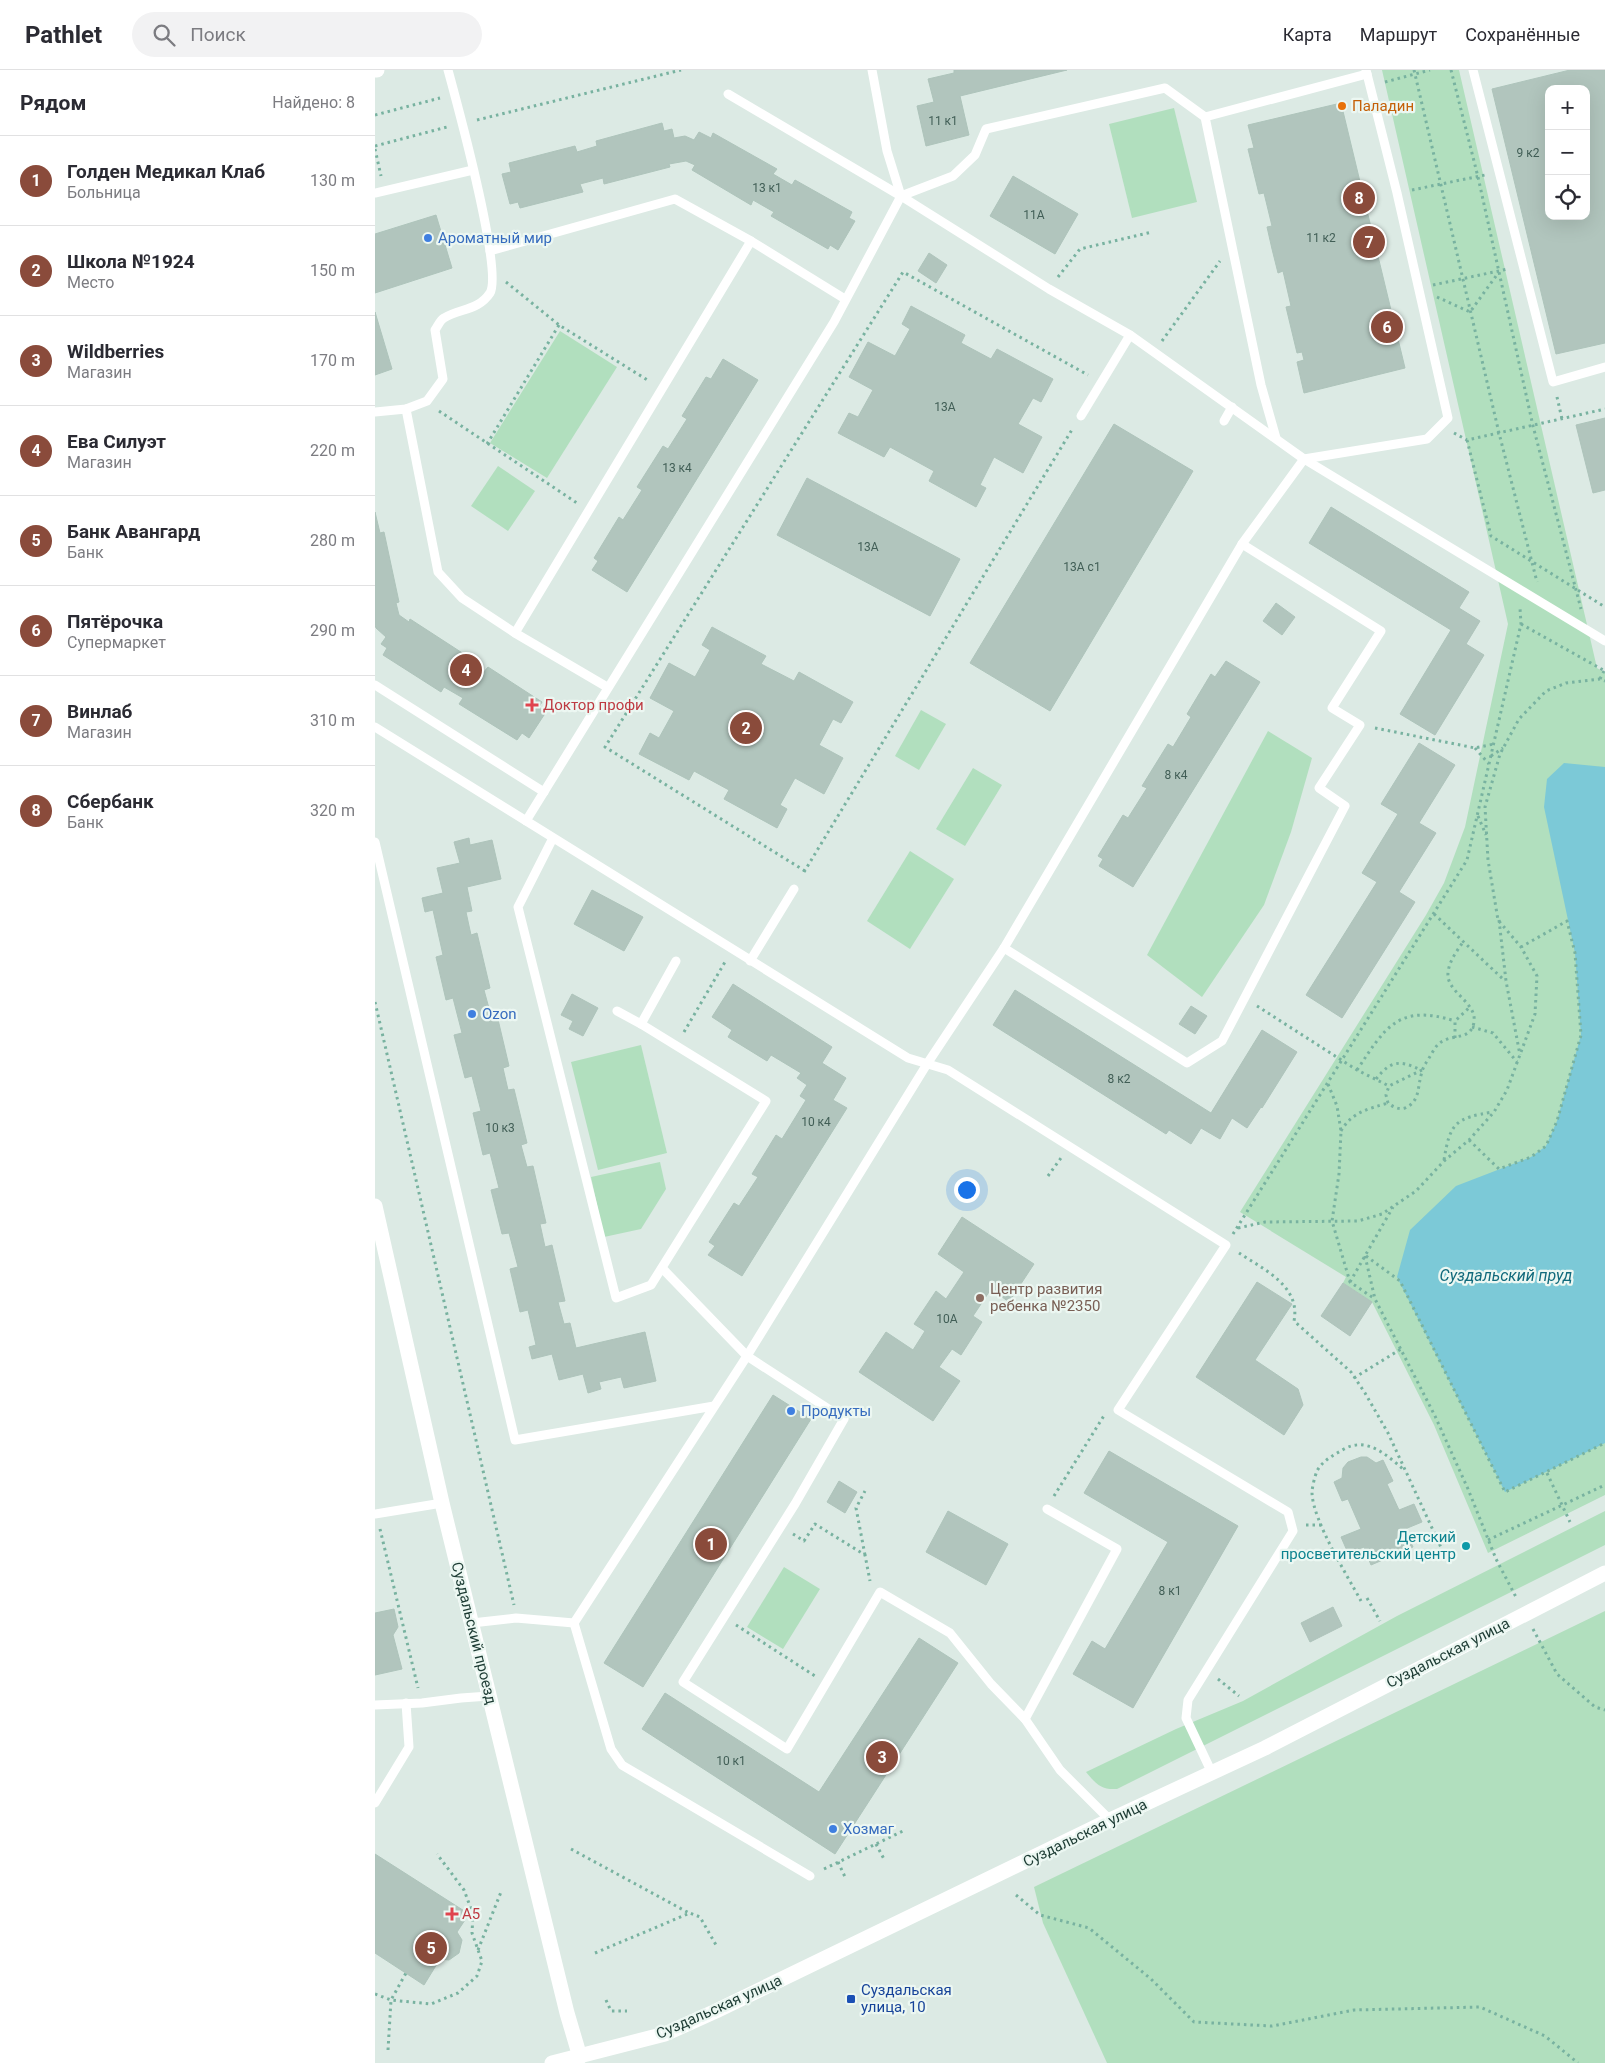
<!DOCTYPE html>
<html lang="ru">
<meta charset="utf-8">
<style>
body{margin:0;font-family:Roboto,sans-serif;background:#f2f2f3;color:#2b2b33}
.controls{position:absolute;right:15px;top:15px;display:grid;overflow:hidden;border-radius:10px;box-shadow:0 5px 20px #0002}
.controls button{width:45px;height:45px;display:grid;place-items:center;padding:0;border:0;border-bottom:1px solid #e1e1e2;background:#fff;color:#2b2b33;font:25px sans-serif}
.you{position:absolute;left:591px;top:1119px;width:18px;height:18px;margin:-12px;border:4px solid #fff;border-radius:50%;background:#1a73e8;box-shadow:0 0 0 8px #1a73e833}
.badge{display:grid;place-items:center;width:32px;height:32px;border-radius:50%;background:#8a4b3b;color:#fff;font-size:16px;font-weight:700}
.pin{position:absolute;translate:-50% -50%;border:2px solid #fff;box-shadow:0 1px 5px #0006}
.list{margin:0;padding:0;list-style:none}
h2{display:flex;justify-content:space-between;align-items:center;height:65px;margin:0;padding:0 20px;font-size:21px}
h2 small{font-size:16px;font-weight:400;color:#7c7c81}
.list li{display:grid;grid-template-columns:32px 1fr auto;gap:15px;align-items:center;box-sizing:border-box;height:90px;padding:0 20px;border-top:1px solid #e1e1e2}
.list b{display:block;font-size:19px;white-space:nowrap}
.list p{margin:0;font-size:16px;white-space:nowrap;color:#7c7c81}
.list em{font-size:16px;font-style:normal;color:#7c7c81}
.icon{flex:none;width:28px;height:28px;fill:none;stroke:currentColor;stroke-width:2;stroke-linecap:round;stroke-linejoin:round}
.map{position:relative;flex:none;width:1230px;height:1993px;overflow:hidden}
header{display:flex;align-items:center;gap:30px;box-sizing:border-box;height:70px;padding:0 25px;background:#fff;border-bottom:1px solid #e1e1e2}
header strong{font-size:24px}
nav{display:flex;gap:28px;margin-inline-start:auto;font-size:18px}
.search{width:350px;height:45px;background:#f2f2f3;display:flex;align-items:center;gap:12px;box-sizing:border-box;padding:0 18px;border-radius:28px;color:#7c7c81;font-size:19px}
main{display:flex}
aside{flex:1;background:#fff}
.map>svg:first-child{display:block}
.green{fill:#b1dfbe}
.water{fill:#7cc9d7}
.building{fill:#b1c5bd;stroke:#aec4bb;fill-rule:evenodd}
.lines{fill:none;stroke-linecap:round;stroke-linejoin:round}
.path{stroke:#78b2a0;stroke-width:3;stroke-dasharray:2.5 4;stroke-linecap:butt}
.service{stroke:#fff;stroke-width:9}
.minor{stroke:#fff;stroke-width:15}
.tertiary{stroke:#fff;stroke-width:15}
.food-dot{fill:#e8710a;stroke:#ecf7f2;stroke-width:2}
.shop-dot{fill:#3f7fe0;stroke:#ecf7f2;stroke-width:2}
.health-dot{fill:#e0444e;stroke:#ecf7f2;stroke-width:2}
.education-dot{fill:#8d6e63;stroke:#ecf7f2;stroke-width:2}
.culture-dot{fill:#0f9aa8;stroke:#ecf7f2;stroke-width:2}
.transit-dot{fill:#1a4fb4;stroke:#ecf7f2;stroke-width:2}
.labels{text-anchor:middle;stroke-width:4.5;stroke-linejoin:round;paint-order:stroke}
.number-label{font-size:12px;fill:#415e56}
.food-label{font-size:15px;fill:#c56008;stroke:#ecf7f2;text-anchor:start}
.shop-label{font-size:15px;fill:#366cbe;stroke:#ecf7f2;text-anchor:start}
.health-label{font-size:15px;fill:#be3a42;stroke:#ecf7f2;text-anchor:start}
.education-label{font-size:15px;fill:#785e54;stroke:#ecf7f2;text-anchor:start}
.culture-label{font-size:15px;fill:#0d838f;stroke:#ecf7f2;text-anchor:end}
.street-label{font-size:15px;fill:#1c3b33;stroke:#ecf7f2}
.transit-label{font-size:15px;fill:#164399;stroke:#ecf7f2;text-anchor:start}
.water-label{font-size:16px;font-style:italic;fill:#116a7c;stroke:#ecf7f2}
</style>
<header>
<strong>Pathlet</strong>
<div class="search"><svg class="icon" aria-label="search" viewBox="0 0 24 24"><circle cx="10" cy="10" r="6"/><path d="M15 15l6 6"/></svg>Поиск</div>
<nav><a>Карта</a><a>Маршрут</a><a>Сохранённые</a></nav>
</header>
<main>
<aside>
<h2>Рядом<small>Найдено: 8</small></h2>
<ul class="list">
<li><span class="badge">1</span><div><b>Голден Медикал Клаб</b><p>Больница</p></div><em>130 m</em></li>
<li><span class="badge">2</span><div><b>Школа №1924</b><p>Место</p></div><em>150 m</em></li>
<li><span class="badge">3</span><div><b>Wildberries</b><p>Магазин</p></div><em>170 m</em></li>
<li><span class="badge">4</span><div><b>Ева Силуэт</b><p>Магазин</p></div><em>220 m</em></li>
<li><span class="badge">5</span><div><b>Банк Авангард</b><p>Банк</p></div><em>280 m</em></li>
<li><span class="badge">6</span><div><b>Пятёрочка</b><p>Супермаркет</p></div><em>290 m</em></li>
<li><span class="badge">7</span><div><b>Винлаб</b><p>Магазин</p></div><em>310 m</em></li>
<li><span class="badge">8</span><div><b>Сбербанк</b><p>Банк</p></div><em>320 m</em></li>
</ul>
</aside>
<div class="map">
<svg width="1230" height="1993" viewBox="0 0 1230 1993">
<rect width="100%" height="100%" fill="#dceae4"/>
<g class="green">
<path d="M1007,0H1084L1222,598L1230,603V1425L1113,1483L1059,1355L997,1232L968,1213L971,1207L865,1142L1051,845L1069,813L1090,757L1133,554Z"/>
<path d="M799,38L822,132L757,148L734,54Z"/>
<path d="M185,261L242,297L172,408L115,373Z"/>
<path d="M123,396L160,421L133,461L96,436Z"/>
<path d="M546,640L571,654L544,700L520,686Z"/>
<path d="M893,661L937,688L916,762L889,835L827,927L772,885Z"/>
<path d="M598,698L627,715L590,776L561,759Z"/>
<path d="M535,781L579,809L535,879L492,851Z"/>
<path d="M266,975L292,1083L223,1100L196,992Z"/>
<path d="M285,1092L291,1119L266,1159L229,1167L216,1107Z"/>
<path d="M1230,1441V1475L742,1719C726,1720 721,1714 711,1702L801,1659L868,1631L1022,1546Z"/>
<path d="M409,1497L445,1519L408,1579L372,1557Z"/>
<path d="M1230,1541V1993H732L668,1853L659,1817Z"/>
</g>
<path class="water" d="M1189,693L1230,697V1373L1130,1422L1022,1207L1035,1160L1081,1116L1156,1087L1171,1076L1182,1051L1206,965L1200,883L1169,737L1172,709Z"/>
<g class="building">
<path d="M579,0H692L585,26L594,65L551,76L542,36L559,32L553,9L579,3Z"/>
<path d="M1195,0H1230V273L1181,284L1117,19ZM1174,19H1211V146H1174Z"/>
<path d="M966,33L1030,298L929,323L922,292L929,290L927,282L922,283L911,237L916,236L908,201L903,203L897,179L892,157L897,156L889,123L884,124L873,79L879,78L873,55Z"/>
<path d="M287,53L289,61L297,59L299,68L310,66L319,70L324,62L336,68L338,63L402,99L398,104L417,115L420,110L477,142L474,148L480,151L463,180L455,175L453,179L396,146L399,142L378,130L376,135L317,100L320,95L311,91L294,94L295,97L229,114L228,108L205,114L208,122L145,138L143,132L135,134L127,104L136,102L134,93L200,76L202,82L222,76L221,71Z"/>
<path d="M638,106L703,144L680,184L615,146Z"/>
<path d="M61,145L77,198L0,223V164Z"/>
<path d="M554,183L572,195L561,213L543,201Z"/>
<path d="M536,236L590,265L586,273L616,289L622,279L678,309L666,332L658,328L643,354L667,367L648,403L619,387L605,415L611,418L601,437L554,411L559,401L515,377L509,387L463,363L474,343L483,347L498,320L474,307L493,272L520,286L535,259L527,254Z"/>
<path d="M0,242L17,299L0,305Z"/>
<path d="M348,289L383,310L252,522L217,500L223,491L219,488L244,447L248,450L267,420L262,417L288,376L293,379L312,349L307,346L331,307L336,309Z"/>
<path d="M1230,348V420L1218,423L1201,355Z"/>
<path d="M739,354L818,401L675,641L595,593Z"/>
<path d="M432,408L585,489L555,546L402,465Z"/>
<path d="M956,437L1094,522L1084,538L1105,551L1091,574L1109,585L1060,665L1025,644L1076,560L934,473Z"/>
<path d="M0,442L5,463L9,462L24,532L21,533L24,545L34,552L35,549L92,586L89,591L108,603L113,597L167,632L164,637L171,642L154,668L147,663L142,670L84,634L88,628L69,617L66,622L8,585L12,578L6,574L11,567L1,558L0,555Z"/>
<path d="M901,533L920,547L907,565L888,551Z"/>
<path d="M337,557L391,586L386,594L419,611L424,602L478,632L466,653L458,649L444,675L468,688L449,724L420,708L405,735L412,739L402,758L349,729L354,720L319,701L314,710L264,684L275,663L284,668L299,641L275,628L294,593L320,607L335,580L327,575Z"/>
<path d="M851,591L885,612L758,817L724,796L728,789L723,786L748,745L753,748L772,718L767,716L793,674L798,677L816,647L812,644L836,604L840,607Z"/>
<path d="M1044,673L1080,695L1044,753L1061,763L1024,822L1040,832L967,948L931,925L1002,812L987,803L1023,744L1006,734Z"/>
<path d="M94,768L95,775L117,770L126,809L92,817L97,841L91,842L96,865L102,863L115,918L109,920L115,942L121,941L134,996L128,998L133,1020L139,1019L152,1073L146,1075L152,1097L158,1096L171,1153L165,1154L170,1177L177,1175L190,1231L183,1232L189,1254L195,1253L201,1278L270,1262L281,1311L249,1318L246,1307L224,1312L226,1319L213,1323L208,1304L184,1310L177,1284L157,1289L154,1277L161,1275L153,1240L145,1242L135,1199L143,1197L134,1163L127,1164L116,1120L124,1118L115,1083L108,1085L98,1043L106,1041L97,1006L90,1008L79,965L87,963L78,928L71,930L61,887L68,885L58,840L50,842L47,828L68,823L62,798L85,793L79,772Z"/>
<path d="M217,820L268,847L249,881L199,854Z"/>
<path d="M358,914L457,977L447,993L471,1008L458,1030L472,1038L367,1206L333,1185L340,1176L334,1172L359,1133L364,1136L383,1107L377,1104L401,1065L407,1069L431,1030L425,1026L432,1015L422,1008L426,1003L396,985L392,991L353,967L357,960L337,947Z"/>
<path d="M640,920L836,1043L887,960L922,982L887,1038L886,1037L872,1058L857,1048L845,1069L826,1058L816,1074L794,1060L791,1064L618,955Z"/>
<path d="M197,924L223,938L208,966L194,959L198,951L186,945Z"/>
<path d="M816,936L832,946L820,964L804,954Z"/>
<path d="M587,1147L659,1194L634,1232L616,1219L598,1246L607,1252L586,1285L577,1279L564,1297L585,1311L558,1351L484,1302L511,1262L538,1280L550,1261L539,1254L561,1221L571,1229L589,1202L563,1184Z"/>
<path d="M882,1212L917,1234L880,1290L923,1319L928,1335L909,1365L821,1307Z"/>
<path d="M968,1213L997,1232L975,1266L946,1246Z"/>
<path d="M398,1325L436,1349L268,1617L229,1593Z"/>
<path d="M734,1381L863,1456L758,1638L698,1604L717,1571L730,1579L793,1472L709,1423Z"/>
<path d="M986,1387H992L1001,1393L1008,1390L1018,1411L1012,1414L1024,1440L1039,1434L1047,1452L1030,1459L1038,1477L996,1495L989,1477L973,1483L966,1467L986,1459L973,1429L967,1431L959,1412L967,1408L968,1398L973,1392Z"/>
<path d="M464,1411L482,1422L470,1443L452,1432Z"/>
<path d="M573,1441L633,1474L611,1515L551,1482Z"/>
<path d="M958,1537L967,1556L935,1572L926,1553Z"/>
<path d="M19,1539L23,1557L18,1565L27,1599L0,1605V1543Z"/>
<path d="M544,1568L583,1593L460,1784L267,1659L290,1623L444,1722Z"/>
<path d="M0,1784L94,1844L82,1862L87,1870L84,1883L74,1890L65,1889L49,1915L0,1883Z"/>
</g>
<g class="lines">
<g class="path">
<path d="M1039,0L1124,363L1162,512"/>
<path d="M1076,0L1103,107L1158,356L1206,539"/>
<path d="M1010,12L1055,0"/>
<path d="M0,45L65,28"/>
<path d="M102,50L306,0"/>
<path d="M0,76L72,57"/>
<path d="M0,79L6,106"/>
<path d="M1037,120L1110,105"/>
<path d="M683,207L705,179L777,162"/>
<path d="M131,212L184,255L274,311"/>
<path d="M1058,215L1133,199"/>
<path d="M1062,227L1095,242L1124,202"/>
<path d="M787,271L845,191"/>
<path d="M1182,327L1187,349"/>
<path d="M64,341L202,433"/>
<path d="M1079,363L1092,370L1230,339"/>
<path d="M1092,370L1116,466L1230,537"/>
<path d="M112,374L184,255"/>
<path d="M1146,554L1230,601"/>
<path d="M1225,609L1230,599"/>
<path d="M1000,658L1100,678L1119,674"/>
<path d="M1100,678L1114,694"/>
<path d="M1116,686L1128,678"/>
<path d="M1103,746L1111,765"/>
<path d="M430,801L230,677L528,202L713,305"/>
<path d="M429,802L698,358"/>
<path d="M1059,844L1130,911"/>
<path d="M1124,850L1131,911L1145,985"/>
<path d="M0,932L139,1535"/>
<path d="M882,936L982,1000L1014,1016"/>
<path d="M1097,957L1118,963L1142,992"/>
<path d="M309,962L350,892"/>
<path d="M1080,968V951L1095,937"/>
<path d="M982,1000C1010,958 1023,933 1080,951"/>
<path d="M1047,1000L1014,1016L1011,1025L1013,1033C1018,1037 1024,1040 1030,1038C1046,1031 1042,1016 1047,1002C1048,997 1051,993 1054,988C1058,982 1061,974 1068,971C1080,964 1096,970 1099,952C1102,932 1071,922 1073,903C1074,891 1082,881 1088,872"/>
<path d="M1001,1009C1016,990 1025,990 1046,1000"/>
<path d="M953,1014L962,1036L966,1061L964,1104L957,1151L975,1212L1000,1229"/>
<path d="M966,1061C977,1042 993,1039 1013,1033"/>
<path d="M1094,1070L1124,1099L1156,1087L1171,1076L1182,1051L1206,965L1200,883L1192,851L1146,877"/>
<path d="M1069,1090C1075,1053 1080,1048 1118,1042"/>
<path d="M673,1106L686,1088"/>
<path d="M863,1158L890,1152L983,1151L1007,1144L1041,1121L1069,1091L1094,1070L1119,1042L1132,1020L1160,944L1162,906L1146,877L1123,850L1113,790L1110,737L1125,684L1144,649L1171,621L1191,613L1225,609L1230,611"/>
<path d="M858,1164L1092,790L1146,554L1145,538"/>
<path d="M864,1183C888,1199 926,1216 919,1251L976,1302L990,1323L1013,1363L1070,1486"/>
<path d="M990,1186L1000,1229L1060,1346L1093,1419L1121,1489L1142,1529"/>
<path d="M991,1186L1025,1211L1130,1422L1230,1373"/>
<path d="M975,1212L1018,1137"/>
<path d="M979,1308L1026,1279"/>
<path d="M1172,1403L1195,1452"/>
<path d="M679,1426L730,1344"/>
<path d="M931,1455H947"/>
<path d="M5,1459L43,1618"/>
<path d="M418,1464L429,1471L440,1454L490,1485L495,1511"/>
<path d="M1113,1470L1230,1415"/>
<path d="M490,1485L481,1438L490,1421"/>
<path d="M992,1528L1005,1551"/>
<path d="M986,1531C972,1505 938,1451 937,1423C937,1417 940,1406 942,1401C948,1390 959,1385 969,1379C992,1366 1013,1386 1029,1400"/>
<path d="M361,1555L440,1606"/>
<path d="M1158,1559L1182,1604L1220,1637L1230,1640"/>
<path d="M843,1609L864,1626"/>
<path d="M501,1774L509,1789"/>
<path d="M196,1779L314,1843"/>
<path d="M463,1792L471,1809"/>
<path d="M449,1799L530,1760"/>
<path d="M641,1825L665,1845L714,1858L776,1909L819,1952L897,1956L979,1940L1105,1937L1170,1966L1203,1993"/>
<path d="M103,1880L126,1822"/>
<path d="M220,1883L315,1843L325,1847L341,1875"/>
<path d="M0,1924L16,1930L56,1934L83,1923L102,1906L107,1891L97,1863L98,1844L89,1820L62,1784"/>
<path d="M231,1930L236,1941H252"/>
<path d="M13,1980L16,1930L31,1903"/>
</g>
<g class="service">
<path d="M497,0L512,81L526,126L578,106L600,85L611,59L790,18L830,47L886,315L901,368"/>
<path d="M1098,0L1178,312L1230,297"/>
<path d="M353,24L526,126L674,219L755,265L929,389L1230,571"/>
<path d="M830,47L992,4"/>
<path d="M0,123L98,100"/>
<path d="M376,171L470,229"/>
<path d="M115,181L300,129L376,171L140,563"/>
<path d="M31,339L63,502L87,528L140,563L232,617"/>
<path d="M0,342L31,339L52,331L68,309L60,260C63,256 65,250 69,248C85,238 103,241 115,223C128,201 82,33 73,0"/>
<path d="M706,346L755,265"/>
<path d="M849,351L857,337"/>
<path d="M0,615L169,722"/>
<path d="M0,657L533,988L573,1000L851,1175L743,1340L913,1442L918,1461L813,1630L811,1648L837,1703"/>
<path d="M151,751L459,252L526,126"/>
<path d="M178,768L143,837L241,1228L276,1215L391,1031L266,954L301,891"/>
<path d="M0,772L140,1370L339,1336"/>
<path d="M629,878L812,993L847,971L970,736L944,718L985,655L957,638L1006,561L867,474"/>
<path d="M375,891L419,819"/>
<path d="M242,941L266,954"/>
<path d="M287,1198L372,1286L552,994L629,878L867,474L929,389L1052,369L1073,348L1022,123L991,0"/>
<path d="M0,1444L67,1433"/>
<path d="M97,1553L141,1548L199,1553"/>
<path d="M0,1635L47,1633L86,1628L114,1626"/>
<path d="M650,1649L742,1479L672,1439"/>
<path d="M0,1733L34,1677L31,1633"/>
<path d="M435,1806L247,1695L236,1679L199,1553L372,1286L469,1349L420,1434L308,1612L412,1679L505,1522L575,1563L616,1614L650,1649L685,1700L735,1750"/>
</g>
<path class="minor" d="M0,1136L67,1433L192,1943L205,1987"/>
<g class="tertiary">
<path d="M0,0H2"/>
<path d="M177,1993L290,1964L341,1941L735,1750L890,1678L1230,1503"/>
</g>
</g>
<circle class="food-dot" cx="967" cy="36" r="5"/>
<g class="shop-dot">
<circle cx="53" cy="168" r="5"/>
<circle cx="97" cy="944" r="5"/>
<circle cx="416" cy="1341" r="5"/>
<circle cx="458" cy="1759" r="5"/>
</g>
<g class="health-dot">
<path d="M154.5 627.5h5v5h5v5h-5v5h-5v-5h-5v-5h5z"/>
<path d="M74.5 1836.5h5v5h5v5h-5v5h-5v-5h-5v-5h5z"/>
</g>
<circle class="education-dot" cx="605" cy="1228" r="5"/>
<circle class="culture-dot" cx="1091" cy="1476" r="5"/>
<rect class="transit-dot" x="471" y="1924" width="10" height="10" rx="2.5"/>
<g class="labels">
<g class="number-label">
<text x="568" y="55">11 к1</text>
<text x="1153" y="87">9 к2</text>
<text x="392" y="122">13 к1</text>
<text x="659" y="149">11А</text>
<text x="946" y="172">11 к2</text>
<text x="570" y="341">13А</text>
<text x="302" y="402">13 к4</text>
<text x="493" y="481">13А</text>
<text x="707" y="501">13A c1</text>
<text x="801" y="709">8 к4</text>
<text x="744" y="1013">8 к2</text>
<text x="441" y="1056">10 к4</text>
<text x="125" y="1062">10 к3</text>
<text x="572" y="1253">10А</text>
<text x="795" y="1525">8 к1</text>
<text x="356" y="1695">10 к1</text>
</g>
<g class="food-label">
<text x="977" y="41">Паладин</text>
</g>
<g class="shop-label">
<text x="63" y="173">Ароматный мир</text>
<text x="107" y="949">Ozon</text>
<text x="426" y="1346">Продукты</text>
<text x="468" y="1764">Хозмаг</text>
</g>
<g class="health-label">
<text x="168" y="640">Доктор профи</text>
<text x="87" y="1849">А5</text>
</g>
<g class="education-label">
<text x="615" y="1224">Центр развития<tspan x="615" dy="17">ребенка №2350</tspan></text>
</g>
<g class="culture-label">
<text x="1081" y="1472">Детский<tspan x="1081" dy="17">просветительский центр</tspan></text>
</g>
<g class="street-label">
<text transform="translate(99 1563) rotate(76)" y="5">Суздальский проезд</text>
<text transform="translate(1073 1583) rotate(-27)" y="5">Суздальская улица</text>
<text transform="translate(710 1763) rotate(-26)" y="5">Суздальская улица</text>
<text transform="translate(344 1937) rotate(-24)" y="5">Суздальская улица</text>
</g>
<g class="transit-label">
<text x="486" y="1925">Суздальская<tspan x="486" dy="17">улица, 10</tspan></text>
</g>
<g class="water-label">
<text x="1131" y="1211">Суздальский пруд</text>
</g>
</g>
</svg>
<div class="controls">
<button>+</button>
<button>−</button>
<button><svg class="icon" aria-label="locate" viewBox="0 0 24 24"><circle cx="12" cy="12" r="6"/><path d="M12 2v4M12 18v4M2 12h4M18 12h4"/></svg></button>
</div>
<div class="you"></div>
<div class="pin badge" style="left:336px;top:1474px">1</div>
<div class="pin badge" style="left:371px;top:658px">2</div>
<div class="pin badge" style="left:507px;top:1687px">3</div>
<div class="pin badge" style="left:91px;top:600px">4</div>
<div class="pin badge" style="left:56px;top:1878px">5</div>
<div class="pin badge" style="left:1012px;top:257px">6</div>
<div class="pin badge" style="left:994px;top:172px">7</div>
<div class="pin badge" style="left:984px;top:128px">8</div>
</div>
</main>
